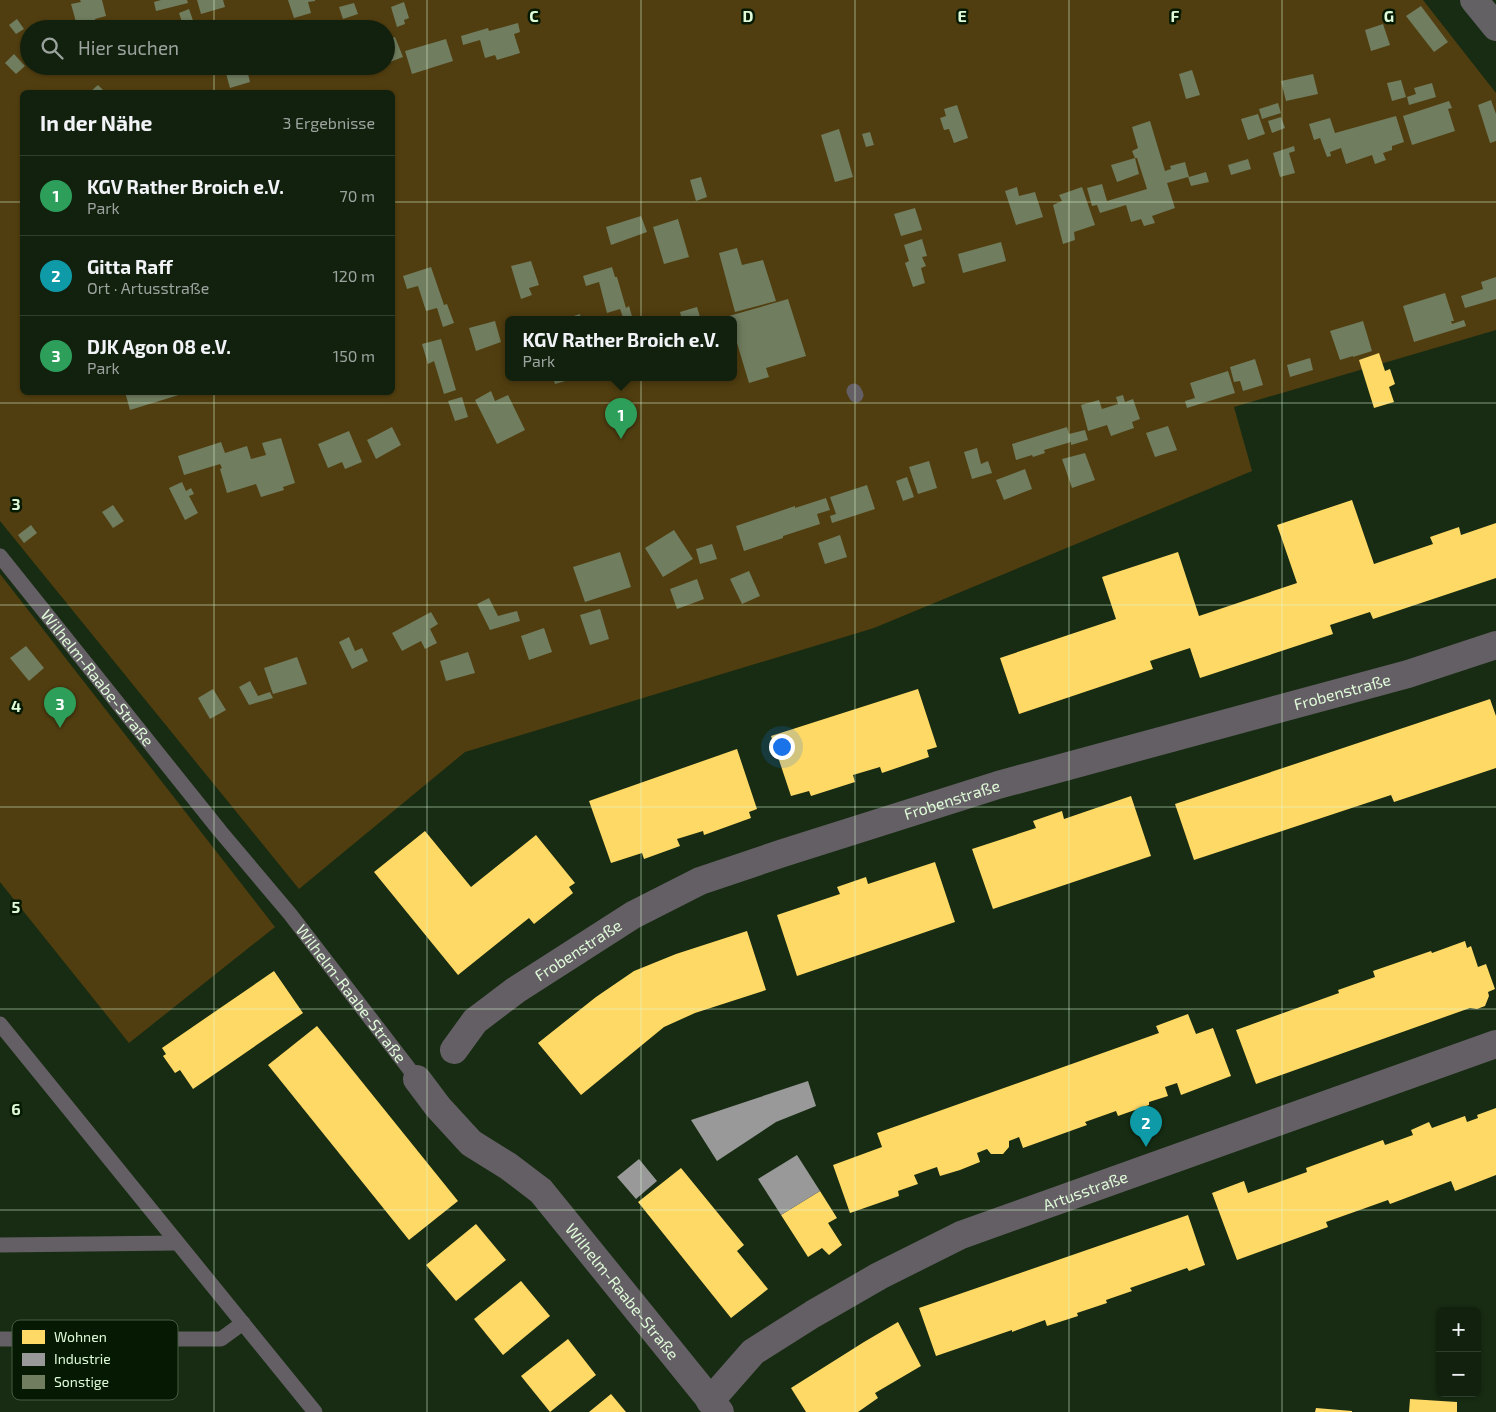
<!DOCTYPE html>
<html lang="de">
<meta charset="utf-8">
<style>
body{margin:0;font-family:"Exo 2",sans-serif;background:#1e2e1c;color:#f1f3f6}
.controls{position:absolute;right:15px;bottom:15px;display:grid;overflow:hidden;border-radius:8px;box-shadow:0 1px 4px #0004}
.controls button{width:45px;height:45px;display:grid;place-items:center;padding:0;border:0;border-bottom:1px solid #303e2e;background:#11210e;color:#f1f3f6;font:25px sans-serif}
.you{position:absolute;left:781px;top:746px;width:18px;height:18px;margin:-12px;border:4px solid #fff;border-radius:50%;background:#1a73e8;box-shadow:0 0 0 8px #1a73e833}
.badge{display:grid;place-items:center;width:32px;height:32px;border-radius:50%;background:#8c9099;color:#fff;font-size:16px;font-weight:700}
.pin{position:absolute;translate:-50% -41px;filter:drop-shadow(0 1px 2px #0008)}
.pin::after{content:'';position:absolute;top:26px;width:18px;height:15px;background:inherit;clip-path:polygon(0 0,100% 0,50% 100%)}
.popup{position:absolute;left:505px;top:316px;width:232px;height:65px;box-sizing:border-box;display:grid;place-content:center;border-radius:8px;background:#11210e;filter:drop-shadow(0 1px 4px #0005);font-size:16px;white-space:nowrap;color:#9ca39e}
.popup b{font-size:19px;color:#f1f3f6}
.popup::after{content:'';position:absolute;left:50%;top:100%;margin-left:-10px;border:10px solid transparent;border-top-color:#11210e}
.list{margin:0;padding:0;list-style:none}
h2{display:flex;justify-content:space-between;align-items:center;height:65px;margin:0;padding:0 20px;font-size:21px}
h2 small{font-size:16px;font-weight:400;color:#9ca39e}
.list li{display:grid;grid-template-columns:32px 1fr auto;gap:15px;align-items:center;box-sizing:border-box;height:80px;padding:0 20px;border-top:1px solid #303e2e}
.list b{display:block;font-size:19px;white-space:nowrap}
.list p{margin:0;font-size:16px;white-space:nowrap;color:#9ca39e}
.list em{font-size:16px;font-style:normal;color:#9ca39e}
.icon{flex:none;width:28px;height:28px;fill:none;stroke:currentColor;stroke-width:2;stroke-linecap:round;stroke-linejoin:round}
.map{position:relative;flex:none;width:1496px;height:1412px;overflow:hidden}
.search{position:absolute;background:#11210e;box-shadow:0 1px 4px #0004;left:20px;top:20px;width:375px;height:55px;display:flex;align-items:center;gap:12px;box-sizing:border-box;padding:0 18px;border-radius:28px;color:#9ca39e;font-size:19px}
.panel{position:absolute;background:#11210e;box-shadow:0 1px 4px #0004;left:20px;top:90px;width:375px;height:305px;border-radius:8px}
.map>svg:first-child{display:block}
.green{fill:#513e10;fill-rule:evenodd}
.homes{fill:#ffd966}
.industry{fill:#999}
.building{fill:#707d5e}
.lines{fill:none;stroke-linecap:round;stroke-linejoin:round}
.lane{stroke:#645f64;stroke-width:15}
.street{stroke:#645f64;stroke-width:28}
.secondary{stroke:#636163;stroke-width:28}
.grid{fill:none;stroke:#dffad8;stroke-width:1;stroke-opacity:0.55}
.labels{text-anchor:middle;stroke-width:5;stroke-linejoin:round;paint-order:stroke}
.street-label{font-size:16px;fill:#dffad8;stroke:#061a03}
.key{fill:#061a03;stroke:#475d43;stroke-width:1}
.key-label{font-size:14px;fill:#dffad8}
.grid-label{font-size:16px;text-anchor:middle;font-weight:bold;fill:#dffad8;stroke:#061a03;stroke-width:5;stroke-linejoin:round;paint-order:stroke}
</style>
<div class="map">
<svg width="1496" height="1412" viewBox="0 0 1496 1412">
<rect width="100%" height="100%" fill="#172c12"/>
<g class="green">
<path d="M0,0H1423L1496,93V330L1234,407L1252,471L874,628L465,752L299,889L0,521ZM29,29H386V66H29ZM22,92H392V392H22ZM508,320H734V378H508Z"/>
<path d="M0,574L275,927L129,1043L0,882Z"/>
</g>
<g class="homes">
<path d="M1379,353L1385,371L1390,369L1395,384L1389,387L1394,402L1374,408L1359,360Z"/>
<path d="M1352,500L1374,564L1433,544L1430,537L1459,527L1461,535L1496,523V578L1373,619L1370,612L1330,625L1333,634L1200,678L1190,648L1150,661L1153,669L1019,714L1000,658L1116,619L1102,577L1178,552L1199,616L1297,583L1277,525Z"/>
<path d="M918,689L937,747L927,750L929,757L882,773L880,767L853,775L855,782L811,796L809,791L791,796L771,736Z"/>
<path d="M1490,699L1496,716V768L1394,802L1391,795L1194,860L1175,804Z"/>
<path d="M737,749L757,809L749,812L751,818L704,835L703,831L677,839L680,846L644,859L642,853L611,863L589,801Z"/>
<path d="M1131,796L1151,856L993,909L972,849L1036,828L1033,821L1062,811L1064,819Z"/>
<path d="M425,831L471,887L536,835L575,883L569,887L573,893L534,924L529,918L458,975L374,872Z"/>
<path d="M935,862L955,922L797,976L777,915L840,894L837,887L866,877L868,884Z"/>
<path d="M747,931L766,990L695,1013L664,1027L581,1095L538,1043L596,997L634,971L676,954Z"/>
<path d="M1465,941L1467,948L1471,946L1478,967L1486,964L1495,989L1488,992L1489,996L1485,1006L1477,1009L1470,1008L1256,1084L1236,1030L1339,993L1338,990L1375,977L1373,971L1431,951L1432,953Z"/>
<path d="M274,971L303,1013L193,1089L180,1070L175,1073L163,1056L166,1054L162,1048Z"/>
<path d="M1188,1014L1196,1034L1213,1028L1231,1076L1181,1095L1177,1083L1165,1087L1168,1096L1149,1102V1105L1118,1116L1116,1111L1085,1122L1087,1125L1023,1148L1019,1137L1009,1141V1147L1003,1154H991L987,1149L977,1153L980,1162L960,1170L940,1176L937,1167L914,1175L918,1184L898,1191L899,1196L850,1213L833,1165L882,1147L877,1133L1159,1033L1156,1026Z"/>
<path d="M317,1026L458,1201L409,1240L268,1065Z"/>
<path d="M1496,1108V1175L1455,1191L1451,1181L1390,1204L1388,1200L1326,1222L1328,1227L1237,1260L1212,1193L1244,1181L1248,1193L1307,1172L1306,1168L1383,1140L1385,1145L1402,1139L1413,1135L1411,1130L1429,1122L1432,1128L1465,1116L1467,1122L1478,1118L1477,1115Z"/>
<path d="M681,1168L744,1245L737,1251L768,1289L731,1318L638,1202Z"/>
<path d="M820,1191L837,1218L828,1223L842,1245L829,1255L822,1248L808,1257L781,1215Z"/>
<path d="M1188,1215L1205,1265L1189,1271L1187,1268L1130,1288L1132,1291L1106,1300L1107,1303L1077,1313L1078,1316L1047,1326L1045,1320L1012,1332V1330L936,1356L919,1308Z"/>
<path d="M476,1224L506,1260L456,1301L426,1265Z"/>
<path d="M521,1281L550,1316L503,1355L474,1319Z"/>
<path d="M898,1322L921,1366L875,1393L878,1398L858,1412H806L791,1388L864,1342Z"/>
<path d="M568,1339L596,1375L550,1412L521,1376Z"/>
<path d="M611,1394L626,1412H589Z"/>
<path d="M1410,1399L1457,1402V1412H1409Z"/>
<path d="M1316,1408L1352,1411V1412H1315Z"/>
</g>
<g class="industry">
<path d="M808,1081L816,1106L776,1122L717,1161L691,1120Z"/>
<path d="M797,1155L820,1191L781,1215L758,1179Z"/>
<path d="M639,1159L657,1181L636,1199L617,1177Z"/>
</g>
<g class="building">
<path d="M80,0H102L106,16L95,19L97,25L78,29L71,4L81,2Z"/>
<path d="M161,0H187L188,3L156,11L154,2Z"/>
<path d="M197,0H223L225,7L201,14Z"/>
<path d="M288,0H315V1L308,2L311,13L294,18Z"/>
<path d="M404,2L409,18L404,20L405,24L397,27L391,7Z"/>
<path d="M354,3L358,14L343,19L339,7Z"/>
<path d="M1421,6L1448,42L1434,52L1406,16Z"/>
<path d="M189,9L196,29H176L174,25L182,22L179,13Z"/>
<path d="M17,19L24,29L16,34L9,25Z"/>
<path d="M518,23L520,32L514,34L520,53L497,60L495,55L485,58L480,40L463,45L461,36L488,28L489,31Z"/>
<path d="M1383,24L1390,45L1371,51L1365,30Z"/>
<path d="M395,37L403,57L390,62L386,51V40Z"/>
<path d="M446,39L453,61L412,74L405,51Z"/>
<path d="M14,54L25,66L16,74L5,63Z"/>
<path d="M224,66H246L250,82L230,88Z"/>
<path d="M1192,70L1200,95L1186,99L1179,74Z"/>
<path d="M1313,74L1318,94L1286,101L1281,81Z"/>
<path d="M1401,80L1406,97L1392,101L1387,83Z"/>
<path d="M1432,83L1436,97L1409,105L1407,97L1416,94L1414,88Z"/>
<path d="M98,85L105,92H90Z"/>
<path d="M1491,100L1496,114V141L1490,143L1478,105Z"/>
<path d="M1449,101L1452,108L1448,109L1455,131L1412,145L1403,116Z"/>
<path d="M1278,103L1281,113L1262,119L1259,109Z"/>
<path d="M957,105L968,138L954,143L949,129L944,130L940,118L946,116L944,109Z"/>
<path d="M1258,114L1265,134L1248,140L1241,119Z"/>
<path d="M1396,116L1404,142L1392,146V150L1383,153L1386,160L1375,164L1372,155L1346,164L1341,148L1330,152L1331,156L1327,157L1320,138L1314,140L1309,124L1330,118L1335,133Z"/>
<path d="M1281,117L1285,128L1272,133L1268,121Z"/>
<path d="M1150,121L1165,171L1171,169L1170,166L1185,162L1189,177L1206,172L1209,182L1191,186L1188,177L1167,183L1175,208L1152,216L1155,223L1144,226L1141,219L1131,222L1126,205L1100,213L1097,205L1092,206L1087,188L1102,184L1107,201L1147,189L1137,158H1135L1132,151L1138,148L1132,127Z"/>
<path d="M839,129L853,177L835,182L821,135Z"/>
<path d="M870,132L874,145L866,147L862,134Z"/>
<path d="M1294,146L1295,151L1289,153L1295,173L1280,177L1273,153Z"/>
<path d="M1135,158L1139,174L1117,182L1111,165Z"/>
<path d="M1248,159L1251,169L1231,175L1228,165Z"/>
<path d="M701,177L707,197L696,201L690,180Z"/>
<path d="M1017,187L1019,196L1035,192L1043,217L1016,225L1005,191Z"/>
<path d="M1082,187L1095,225L1074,232L1075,240L1063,244L1053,205L1062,201L1059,195Z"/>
<path d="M915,208L922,230L901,236L894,214Z"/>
<path d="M641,216L647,232L611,245L606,227Z"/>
<path d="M678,219L689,257L664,264L653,227Z"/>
<path d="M922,239L927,256L922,257L926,266L921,268L925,283L913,287L905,263L909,261L904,245Z"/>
<path d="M1001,242L1006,261L963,273L958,254Z"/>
<path d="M737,248L742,265L763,260L776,301L735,312L719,253Z"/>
<path d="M531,261L539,285L529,288L532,295L521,299L511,266Z"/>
<path d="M431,267L444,305L447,304L454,323L443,327L437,308L426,311L418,286L407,289L403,276Z"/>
<path d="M612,267L615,277H617L626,308L629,306L633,320H624L620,309L607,313L599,282L586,286L583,276Z"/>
<path d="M1496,277V299L1465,308L1461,296L1483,289L1481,282Z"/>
<path d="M1445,293L1454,321H1451L1452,324L1464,320L1466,326L1414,342L1403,306Z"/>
<path d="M788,299L806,356L766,368L769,377L749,383L734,333V320H730L729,316Z"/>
<path d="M697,307L701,320H682L680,312Z"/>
<path d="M580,314L581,320H561Z"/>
<path d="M495,321L501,342L476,351L469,328Z"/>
<path d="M1363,321L1372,351L1353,357V356L1340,360L1330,331Z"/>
<path d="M441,339L456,390L444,394L434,361L428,364L422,344Z"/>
<path d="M1310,358L1313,370L1290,377L1287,365Z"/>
<path d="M1255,359L1263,385L1243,391L1240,381L1234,382L1230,367Z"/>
<path d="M1228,371L1235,393L1187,408L1185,401L1195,398L1190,383Z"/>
<path d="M553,378H576L555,384Z"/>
<path d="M491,391L495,401L508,395L525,430L497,444L475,400Z"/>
<path d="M125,392H185V393L130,410Z"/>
<path d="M1123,395L1125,402L1133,399L1140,419L1132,422L1134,428L1111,436L1107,425L1088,431L1081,405L1099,400L1102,409L1118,404L1116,397Z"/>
<path d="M462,397L468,417L455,421L448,401Z"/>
<path d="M1168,426L1177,450L1155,457L1146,433Z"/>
<path d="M392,427L401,445L376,459L367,440Z"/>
<path d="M1067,427L1069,434L1085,430L1088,440L1071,445V442L1044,450L1045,453L1033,457L1032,455L1016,460L1012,444Z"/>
<path d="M349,431L362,462L345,469L342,462L328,468L318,444Z"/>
<path d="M281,438L295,483L283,487L284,490L261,497L256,484L227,493L220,469L222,468L220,464L184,475L178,456L221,442L225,453L247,446L251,459L266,455L262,443Z"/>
<path d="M977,448L981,464L988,461L992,473L972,479L964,452Z"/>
<path d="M1085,453L1095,480L1072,488L1062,459Z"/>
<path d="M929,461L937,488L918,494L909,467Z"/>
<path d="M1025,469L1032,489L1004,500L996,480Z"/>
<path d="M907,477L914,497L903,501L896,481Z"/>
<path d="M182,482L186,491L191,488L194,494L189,496L198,513L185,520L169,488Z"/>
<path d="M867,485L875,509L832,523L830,516L836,514L830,497Z"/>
<path d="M826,498L830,510L817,514L820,524L783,536V538L744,551L736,526L795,506V508Z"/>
<path d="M113,505L124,521L113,528L102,512Z"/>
<path d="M31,525L37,533L24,543L18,535Z"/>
<path d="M674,530L693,559L663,577L645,548Z"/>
<path d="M840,535L847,557L825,564L818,543Z"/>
<path d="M712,544L717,559L700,564L696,549Z"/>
<path d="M620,552L631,587L585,602L573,567Z"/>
<path d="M749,571L760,596L742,604L730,579Z"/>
<path d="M697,579L704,599L677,609L670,589Z"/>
<path d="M489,598L498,616L517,611L520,621L490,630L477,604Z"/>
<path d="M600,609L609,639L590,645L580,615Z"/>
<path d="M431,612L438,624L430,629L437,643L425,649L421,641L402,651L392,633Z"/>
<path d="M544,628L552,652L529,660L521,636Z"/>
<path d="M349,637L355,651L362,648L368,661L352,669L339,642Z"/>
<path d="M26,646L44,668L29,681L10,658Z"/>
<path d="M468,652L475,673L446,681L440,661Z"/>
<path d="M297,657L307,684L273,694L264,668Z"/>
<path d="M250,681L258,696L270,692L273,698L249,705L239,687Z"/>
<path d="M213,689L226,710L210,719L198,698Z"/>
</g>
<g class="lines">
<g class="lane">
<path d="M854,391L856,395"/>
<path id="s1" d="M0,556L220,831L290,914L417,1079"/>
<path d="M0,1024L315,1412"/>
<path d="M0,1245L177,1243"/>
<path d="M0,1339H221L243,1323"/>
</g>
<g class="street">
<path id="s2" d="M454,1050L475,1021L516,990L633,915L700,881L783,853L998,785L1408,674L1496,645"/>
<path id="s3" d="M417,1079L438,1107L471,1143L508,1166L541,1191L720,1412"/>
<path id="s4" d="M710,1401L753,1352L813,1314L879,1276L961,1235L1496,1044"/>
</g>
<path class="secondary" d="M1474,0L1496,27"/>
</g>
<path class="grid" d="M214,0V29M427,0V1412M641,0V1412M855,0V1412M1069,0V1412M1282,0V1412M214,66V92M0,202H22M392,202H1496M214,392V1412M0,403H1496M0,605H1496M0,807H1496M0,1009H1496M0,1210H1496"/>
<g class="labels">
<g class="street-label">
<text dy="6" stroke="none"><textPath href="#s1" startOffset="156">Wilhelm-Raabe-Straße</textPath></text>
<text dy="6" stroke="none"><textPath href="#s2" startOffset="971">Frobenstraße</textPath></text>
<text dy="6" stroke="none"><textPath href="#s2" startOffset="566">Frobenstraße</textPath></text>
<text dy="6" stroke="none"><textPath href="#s2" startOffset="161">Frobenstraße</textPath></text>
<text dy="6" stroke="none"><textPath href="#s1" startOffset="561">Wilhelm-Raabe-Straße</textPath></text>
<text dy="6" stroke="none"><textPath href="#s4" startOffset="436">Artusstraße</textPath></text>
<text dy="6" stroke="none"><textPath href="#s3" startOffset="298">Wilhelm-Raabe-Straße</textPath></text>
</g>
</g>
<rect x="12" y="1320" width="166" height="80" rx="8" class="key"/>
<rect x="22" y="1330" width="23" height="14" fill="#ffd966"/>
<rect x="22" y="1353" width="23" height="13" fill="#999"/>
<rect x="22" y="1375" width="23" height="14" fill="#707d5e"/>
<g class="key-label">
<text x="54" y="1342">Wohnen</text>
<text x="54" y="1364">Industrie</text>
<text x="54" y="1387">Sonstige</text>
</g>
<g class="grid-label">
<text x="534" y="22">C</text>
<text x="748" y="22">D</text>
<text x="962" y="22">E</text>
<text x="1175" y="22">F</text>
<text x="1389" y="22">G</text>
<text x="16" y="510">3</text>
<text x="16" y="712">4</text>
<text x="16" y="913">5</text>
<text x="16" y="1115">6</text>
</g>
</svg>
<div class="controls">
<button>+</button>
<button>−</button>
</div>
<div class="you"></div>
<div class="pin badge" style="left:621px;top:439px;background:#2e9e5b">1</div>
<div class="popup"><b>KGV Rather Broich e.V.</b>Park</div>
<div class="pin badge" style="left:1146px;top:1147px;background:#0f9aa8">2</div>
<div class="pin badge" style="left:60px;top:728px;background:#2e9e5b">3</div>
<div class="search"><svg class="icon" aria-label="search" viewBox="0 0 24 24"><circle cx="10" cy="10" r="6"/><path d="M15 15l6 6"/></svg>Hier suchen</div>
<section class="panel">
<h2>In der Nähe<small>3 Ergebnisse</small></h2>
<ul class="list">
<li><span class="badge" style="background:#2e9e5b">1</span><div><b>KGV Rather Broich e.V.</b><p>Park</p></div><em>70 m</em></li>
<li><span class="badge" style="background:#0f9aa8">2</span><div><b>Gitta Raff</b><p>Ort · Artusstraße</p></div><em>120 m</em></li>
<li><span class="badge" style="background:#2e9e5b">3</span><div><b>DJK Agon 08 e.V.</b><p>Park</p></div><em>150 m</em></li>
</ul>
</section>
</div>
